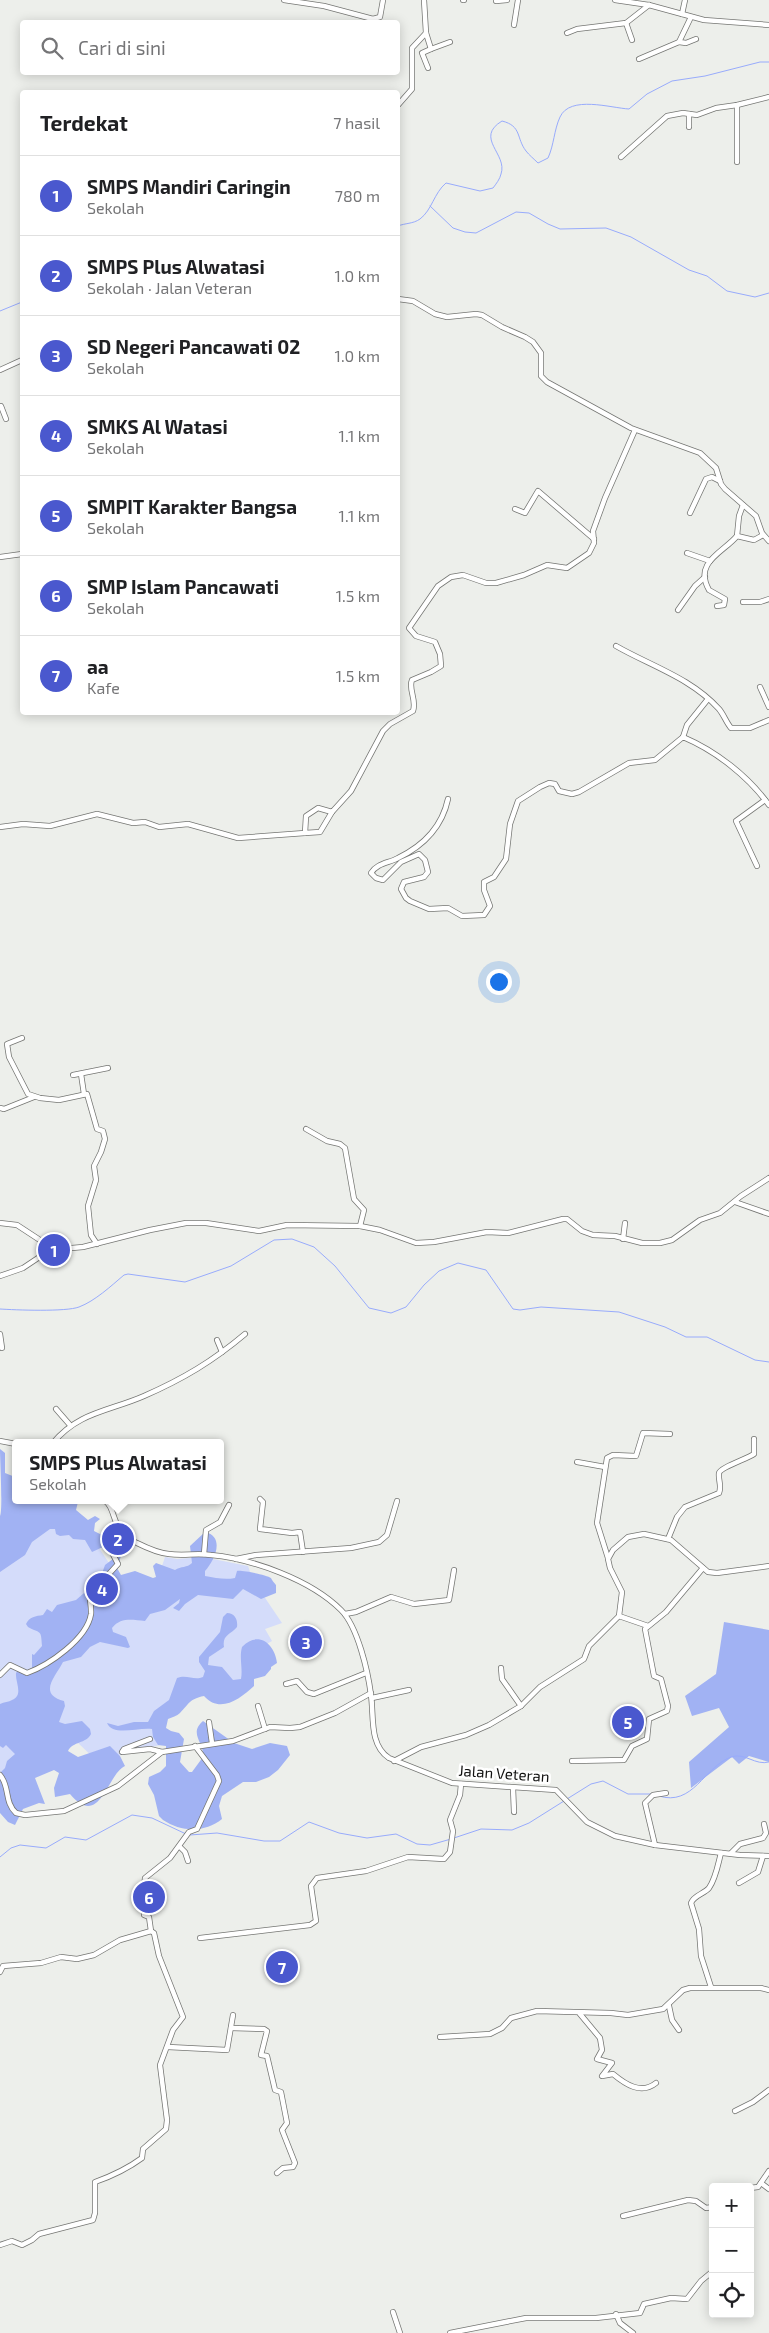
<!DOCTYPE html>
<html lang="id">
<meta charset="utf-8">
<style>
body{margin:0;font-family:"Exo 2",sans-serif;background:#f2f2f2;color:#202124}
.controls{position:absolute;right:15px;bottom:15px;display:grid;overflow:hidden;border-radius:5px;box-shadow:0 2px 12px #0003}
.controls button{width:45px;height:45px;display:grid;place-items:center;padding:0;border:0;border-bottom:1px solid #e0e0e0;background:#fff;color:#202124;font:25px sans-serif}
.you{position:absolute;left:498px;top:981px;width:18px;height:18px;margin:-12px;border:4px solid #fff;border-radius:50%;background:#1a73e8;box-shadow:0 0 0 8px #1a73e833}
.badge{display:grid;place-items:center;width:32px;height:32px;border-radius:50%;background:#4a58ce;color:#fff;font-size:16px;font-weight:700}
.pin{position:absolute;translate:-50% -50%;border:2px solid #fff;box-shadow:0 1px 5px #0006}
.popup{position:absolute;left:12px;top:1439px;width:212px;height:65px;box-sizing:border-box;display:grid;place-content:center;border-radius:5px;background:#fff;filter:drop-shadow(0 1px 4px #0005);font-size:16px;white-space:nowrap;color:#757577}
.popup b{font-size:19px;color:#202124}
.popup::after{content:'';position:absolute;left:50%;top:100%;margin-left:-10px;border:10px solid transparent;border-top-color:#fff}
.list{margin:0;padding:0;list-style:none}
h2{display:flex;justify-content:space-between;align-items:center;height:65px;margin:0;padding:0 20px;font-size:21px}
h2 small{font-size:16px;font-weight:400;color:#757577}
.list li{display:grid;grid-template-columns:32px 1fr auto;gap:15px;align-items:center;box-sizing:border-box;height:80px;padding:0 20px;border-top:1px solid #e0e0e0}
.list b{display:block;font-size:19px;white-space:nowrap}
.list p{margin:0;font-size:16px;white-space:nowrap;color:#757577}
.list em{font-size:16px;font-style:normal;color:#757577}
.icon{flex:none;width:28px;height:28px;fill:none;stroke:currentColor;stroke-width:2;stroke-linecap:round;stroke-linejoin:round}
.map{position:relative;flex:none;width:769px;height:2333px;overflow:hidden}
.search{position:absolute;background:#fff;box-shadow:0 2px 12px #0003;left:20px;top:20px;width:380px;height:55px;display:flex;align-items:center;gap:12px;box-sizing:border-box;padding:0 18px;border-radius:5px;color:#757577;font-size:19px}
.panel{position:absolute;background:#fff;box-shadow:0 2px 12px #0003;left:20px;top:90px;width:380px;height:625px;border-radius:5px}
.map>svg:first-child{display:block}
.green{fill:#d4dcfa}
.forest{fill:#a1b2f3}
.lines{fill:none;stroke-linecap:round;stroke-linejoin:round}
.stream{stroke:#98abfc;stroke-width:1}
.street-casing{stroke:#757673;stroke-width:6}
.street{stroke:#fff;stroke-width:4.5}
.labels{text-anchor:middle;stroke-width:5;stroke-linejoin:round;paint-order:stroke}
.street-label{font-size:15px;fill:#121211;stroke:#fff}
</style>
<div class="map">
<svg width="769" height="2333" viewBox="0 0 769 2333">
<rect width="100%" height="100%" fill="#edefeb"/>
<g class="green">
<path d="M56,1521L95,1542L119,1578L32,1682L0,1715V1557Z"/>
<path d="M165,1557L177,1559L203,1557L248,1566L253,1580L282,1623L265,1629L272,1641L251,1653L243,1686L210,1681L157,1718L160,1745L97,1761L35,1702L56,1658L94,1625L167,1595L162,1566Z"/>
<path d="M0,1724L23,1757L0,1778Z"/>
</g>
<g class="forest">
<path d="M0,1449L5,1453V1473L15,1477L16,1500H75L78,1502L76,1510L88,1520L95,1516L100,1519L95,1523L94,1531L104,1536L106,1539L103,1547L92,1552L85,1540L73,1539L69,1535L60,1536L56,1534L55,1529H50L32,1542L25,1555L0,1572V1516C3,1510 0,1460 0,1449Z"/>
<path d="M205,1532C226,1537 214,1561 205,1571V1576C216,1578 225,1580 235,1578L237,1571C242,1570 267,1575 271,1578C271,1579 276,1585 276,1585V1593L261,1599L243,1589L233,1599L198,1595L185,1604L179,1611L173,1608L179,1603L180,1599L165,1610L150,1614L145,1621C132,1620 121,1617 112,1628L113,1632L126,1637L130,1647L128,1648L100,1642L90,1647L81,1657L63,1662C56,1676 37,1694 64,1701L65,1706L59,1722L65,1724L82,1721L90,1729L91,1734C86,1744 73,1741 68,1751L78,1757L110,1746L120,1756L125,1766C107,1774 100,1830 70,1794L55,1797L54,1788L59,1773L54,1770L35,1778L45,1804L39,1803L23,1809L15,1825L8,1822L0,1813V1773L5,1768L7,1761L15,1754L6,1745L3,1748L0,1746V1704C4,1702 9,1702 12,1700C24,1695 15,1682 16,1673L19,1669L27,1671L32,1668V1654L34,1655L42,1646C41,1629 41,1634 28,1627L26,1624C29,1617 36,1616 43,1615L47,1609L52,1612L57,1605L76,1600L100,1579L105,1565L118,1555L121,1556L117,1568L121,1575L135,1571L153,1578L156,1577L153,1566L156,1563L175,1570C181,1566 187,1568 192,1563L190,1546Z"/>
<path d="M227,1613C235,1613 238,1620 237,1627C230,1635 222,1635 224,1647L209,1657L208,1665L222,1667L233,1680L241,1679C243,1668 239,1658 242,1647C258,1630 275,1644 277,1663L271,1667V1669L265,1676L254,1679V1686C240,1699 220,1714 204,1696C189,1699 189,1704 180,1713C177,1716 172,1717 168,1719L166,1728L171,1731L179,1733L184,1739L180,1762L189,1772H192L203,1757C205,1743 188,1734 203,1721L234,1743L252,1749L270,1743L287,1746L290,1755L278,1770L269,1777L256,1782H243L222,1796L219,1806L222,1819C205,1833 181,1832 163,1820L159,1816L154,1795L148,1784L149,1777L160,1772L166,1766V1746L158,1745L153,1737L152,1729C138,1727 113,1737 107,1723L118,1726L134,1722H148L154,1711L169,1700L177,1678C187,1674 194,1681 203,1677L205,1671L199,1662V1657L220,1632L223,1617Z"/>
<path d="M724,1622L769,1630V1762L749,1756L739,1764L732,1757L691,1788L689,1762L729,1727L719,1708L692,1716L685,1696L716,1674Z"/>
</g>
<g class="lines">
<g class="stream">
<path d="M430,206L453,228L465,232L476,233L516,212L529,213L548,224L560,229L606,228L631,237L689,270L707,276L727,291L755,297L769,293"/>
<path d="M398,226C405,223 413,224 420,219C432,210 434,193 446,183L480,191L493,188C496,184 500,179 501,174C508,154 474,138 502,121C522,126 516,138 526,151C529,155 534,159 538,163L548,158C554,145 554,130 560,117C570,95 611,108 629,109L647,94L672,81L705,76L760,62H769"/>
<path d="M0,311L22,302"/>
<path d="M0,1309C15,1310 66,1312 79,1307C95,1301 111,1286 124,1275L128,1274L185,1282L231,1266L274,1240L292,1239L314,1247L335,1266L369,1308L391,1313L406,1307L424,1285L439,1271L458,1263L486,1270L513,1309L520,1310L541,1307L619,1312L665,1327L686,1337H707L755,1360L769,1362"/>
<path d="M659,1796C693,1807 704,1767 731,1757C745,1752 755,1766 769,1762"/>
<path d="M567,1799L591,1784L603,1781L628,1794H653"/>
<path d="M190,1835L217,1833L264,1841H280L309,1822L339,1833L367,1838L396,1834L417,1844L430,1845L451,1839"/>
<path d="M454,1838L481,1829L512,1830L529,1823L564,1801"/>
<path d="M0,1857L11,1848L20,1845L46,1848L65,1837L86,1840L132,1815L152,1818L186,1834"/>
</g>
<g class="street-casing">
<g id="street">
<path d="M284,0L324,6L373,19"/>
<path d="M463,0H464"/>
<path d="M615,0L649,5L704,20L769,25"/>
<path d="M496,1L507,0"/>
<path d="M682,14L685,0"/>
<path d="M373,22V19L380,17L383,0"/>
<path d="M626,23L632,40"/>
<path d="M514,25L518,0"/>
<path d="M426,33L431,49L450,42"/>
<path d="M567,33L577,29L626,23L649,5"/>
<path d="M679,42L686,43L696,39"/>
<path d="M639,59L679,42L691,17"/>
<path d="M428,68L422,53L431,49"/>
<path d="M398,105L412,89V48L426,33L424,0"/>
<path d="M689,114V127"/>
<path d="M621,157L667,116L683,113L697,115L716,108L737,105L769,97"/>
<path d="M737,162V105"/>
<path d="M398,299L413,301L435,314L447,317L476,314L482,315L502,327L525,337L533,342L541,353V376L547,382L631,428L700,453L716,468L721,484L725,489L756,516L762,533L769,541"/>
<path d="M0,370L22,360"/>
<path d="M1,406L6,419"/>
<path d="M515,509L525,513L538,491L594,539"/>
<path d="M690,513L706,479L712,477L720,481"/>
<path d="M737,536L739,516L743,505"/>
<path d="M687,553L710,561"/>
<path d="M0,557L22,554"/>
<path d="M743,602H760L769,599"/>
<path d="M717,606L724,605L725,599L709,590C693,562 724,552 737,536L754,540L763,535"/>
<path d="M678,610L695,586L705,577"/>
<path d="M616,646C651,666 691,678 719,709C724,715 726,722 731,728H750L769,720"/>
<path d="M760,687L769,707"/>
<path d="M683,737L687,725L708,699"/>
<path d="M448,799C442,827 423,846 398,858C389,863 377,863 371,873L376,878L383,880L401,862L419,854L425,860L428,872L424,877L404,882L401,889L406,898L410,901L429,909L448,908L462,916L484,915L490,906L484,890V882L494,877L506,859L510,824L518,801L540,787L549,783L555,784L559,791L572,794L579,792L629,763L655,760L683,737C716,751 748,776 769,805"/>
<path d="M0,827L23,824L50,826L97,814L133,823L145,822L159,827L188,824L238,838L305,833L306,816L318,808L332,812L351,791L383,731L390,724L413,711C417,700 408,689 412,680L431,672L441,666L440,654L435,642L416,636L409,628L438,586L451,577L463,575L486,583H496L524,575L547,565L567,568L589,553L594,543L593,531L605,498L635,430"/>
<path d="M305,833L320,832L332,812"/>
<path d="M757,866L736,821L765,800"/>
<path d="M22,1038L7,1044L9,1057L28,1094L40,1098L59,1100L87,1094L97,1129L103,1131L105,1139L101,1152L94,1166L96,1180L88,1206L91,1235L97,1244"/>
<path d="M81,1074L84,1094"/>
<path d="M73,1075L108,1068"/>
<path d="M0,1108L4,1109L34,1097"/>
<path d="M306,1129L327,1141L340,1144L345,1148L354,1199L364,1210L360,1226"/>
<path d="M735,1202L769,1214"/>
<path d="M0,1223L17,1225L46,1244L61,1249L83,1247L150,1230L186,1223H206L259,1231L287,1225L360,1226L380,1230L416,1243L434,1242L487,1232L508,1233L563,1219H567L582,1231L593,1235L615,1236L642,1243H660L672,1240L700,1220L720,1213L741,1196L769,1178"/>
<path d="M623,1239L625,1223"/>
<path d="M0,1276L23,1268L53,1248"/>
<path d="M0,1334L2,1348"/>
<path d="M217,1340L222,1352"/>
<path d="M56,1409L70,1425"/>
<path d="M0,1441L16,1444"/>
<path d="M53,1443C78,1412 110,1411 144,1396C183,1379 213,1361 245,1334"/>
<path d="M577,1462L605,1467"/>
<path d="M260,1499L263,1502L260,1529L292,1533L300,1532L303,1552"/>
<path d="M104,1500C118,1509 109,1531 137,1543C147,1548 158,1553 169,1554C183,1556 197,1553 211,1555C253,1559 311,1580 341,1610C358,1627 368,1672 371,1695C374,1716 369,1745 389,1758L452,1783L556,1790L587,1822L615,1836L655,1845L740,1855L769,1856"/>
<path d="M668,1539L677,1517L685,1507L719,1493C722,1486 718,1480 719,1473C721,1467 747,1459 754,1454V1439"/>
<path d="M204,1554L206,1530L220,1522L229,1505"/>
<path d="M608,1558L597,1523L607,1458L613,1455L636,1456L643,1433L670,1434"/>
<path d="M236,1559L256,1555L351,1548L379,1542L387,1535L397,1501"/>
<path d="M345,1614L356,1612L391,1597L414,1604L449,1600L454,1570"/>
<path d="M619,1616L648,1626"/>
<path d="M501,1668L502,1679L521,1706"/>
<path d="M0,1675L10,1665L27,1673C49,1665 87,1639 91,1614C92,1604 87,1594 91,1584L107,1576L118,1564L107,1543L120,1531"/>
<path d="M286,1684L297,1681L307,1692L314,1694L366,1673"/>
<path d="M372,1698L409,1690"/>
<path d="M258,1706L265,1729"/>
<path d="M209,1722L212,1743"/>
<path d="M150,1739L124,1749L122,1752L150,1749L162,1752"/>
<path d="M394,1761L421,1747L466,1735L489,1725L521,1706L540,1687L584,1659L589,1646L619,1616L622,1592L610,1568L608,1559L613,1550L628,1537L644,1534L671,1540L708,1572L717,1573L769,1566"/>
<path d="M572,1761L624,1760L632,1746L647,1739L649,1719L667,1711L668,1706L661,1679L654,1676L645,1629L666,1612L703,1568"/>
<path d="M0,1775C10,1786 4,1802 16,1813L25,1815L64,1811L118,1786L162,1752L233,1741L270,1727L290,1728L300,1727L335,1713L371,1693"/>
<path d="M513,1788L514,1812"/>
<path d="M655,1845L645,1803L653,1795L666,1793"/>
<path d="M180,1847L185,1852L188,1861"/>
<path d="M731,1853L740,1844L763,1838L766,1833L764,1824"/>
<path d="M739,1883L758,1872L763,1856"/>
<path d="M200,1938L310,1925L316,1921L311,1886L317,1878L366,1871L408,1857L444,1859L450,1852L453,1831L450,1820L460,1795L461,1784"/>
<path d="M0,1972L3,1966L41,1963L61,1957L77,1959L94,1955L120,1940L151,1931"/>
<path d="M711,1987L701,1956L699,1929L691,1903C694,1895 704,1894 709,1888C716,1878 718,1864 721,1853"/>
<path d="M669,2006L672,2020L679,2030"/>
<path d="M580,2014L600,2038L602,2050L597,2059L612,2063L602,2076L613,2074C625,2084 641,2095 656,2083"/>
<path d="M231,2028L264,2029L267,2031L261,2055L267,2056L275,2090L281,2092L287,2123L282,2130L295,2163L293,2167L283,2168L277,2173"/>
<path d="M440,2037L490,2034L502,2028L511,2018L537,2011L611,2013L628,2015L663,2009L683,1990L690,1988H761L769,1990"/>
<path d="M168,2047L227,2050L233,2015"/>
<path d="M735,2111L753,2102L769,2090"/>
<path d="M761,2183L769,2189"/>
<path d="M750,2188L758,2187L769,2171"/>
<path d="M623,2216L688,2200L696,2201L706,2208L713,2207"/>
<path d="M0,2245L12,2241L22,2245L32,2240L39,2234L93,2220L95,2213V2182C112,2176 127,2169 142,2158L143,2149L166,2129L167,2120L160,2065L173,2030L183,2017L159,1956L154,1933L151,1931L149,1917L144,1915V1886L145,1878L170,1858L189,1832L197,1829L219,1781L217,1775L195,1746"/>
<path d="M393,2312L400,2333"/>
<path d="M616,2314L620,2323L633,2333"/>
<path d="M450,2333L526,2318H596L640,2313L644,2304L671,2298L687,2299L701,2281L713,2271"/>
</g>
</g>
<use href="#street" class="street"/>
</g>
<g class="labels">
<g class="street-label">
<text transform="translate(504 1774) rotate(4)" y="5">Jalan Veteran</text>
</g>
</g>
</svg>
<div class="controls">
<button>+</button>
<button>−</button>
<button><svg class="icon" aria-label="locate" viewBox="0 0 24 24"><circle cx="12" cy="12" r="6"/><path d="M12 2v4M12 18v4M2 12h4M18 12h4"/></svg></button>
</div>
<div class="you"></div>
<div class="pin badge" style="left:54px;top:1250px">1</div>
<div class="pin badge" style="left:118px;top:1539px">2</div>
<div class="popup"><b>SMPS Plus Alwatasi</b>Sekolah</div>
<div class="pin badge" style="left:306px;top:1642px">3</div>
<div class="pin badge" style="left:102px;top:1589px">4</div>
<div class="pin badge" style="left:628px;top:1722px">5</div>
<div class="pin badge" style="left:149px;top:1897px">6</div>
<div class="pin badge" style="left:282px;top:1967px">7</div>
<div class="search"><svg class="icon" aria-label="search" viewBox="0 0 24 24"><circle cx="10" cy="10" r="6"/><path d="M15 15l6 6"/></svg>Cari di sini</div>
<section class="panel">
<h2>Terdekat<small>7 hasil</small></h2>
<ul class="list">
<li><span class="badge">1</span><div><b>SMPS Mandiri Caringin</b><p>Sekolah</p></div><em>780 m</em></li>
<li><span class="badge">2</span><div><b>SMPS Plus Alwatasi</b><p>Sekolah · Jalan Veteran</p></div><em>1.0 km</em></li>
<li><span class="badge">3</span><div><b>SD Negeri Pancawati 02</b><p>Sekolah</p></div><em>1.0 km</em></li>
<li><span class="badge">4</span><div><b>SMKS Al Watasi</b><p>Sekolah</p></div><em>1.1 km</em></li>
<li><span class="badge">5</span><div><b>SMPIT Karakter Bangsa</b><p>Sekolah</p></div><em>1.1 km</em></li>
<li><span class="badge">6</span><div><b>SMP Islam Pancawati</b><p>Sekolah</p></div><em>1.5 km</em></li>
<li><span class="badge">7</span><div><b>aa</b><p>Kafe</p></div><em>1.5 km</em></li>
</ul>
</section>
</div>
